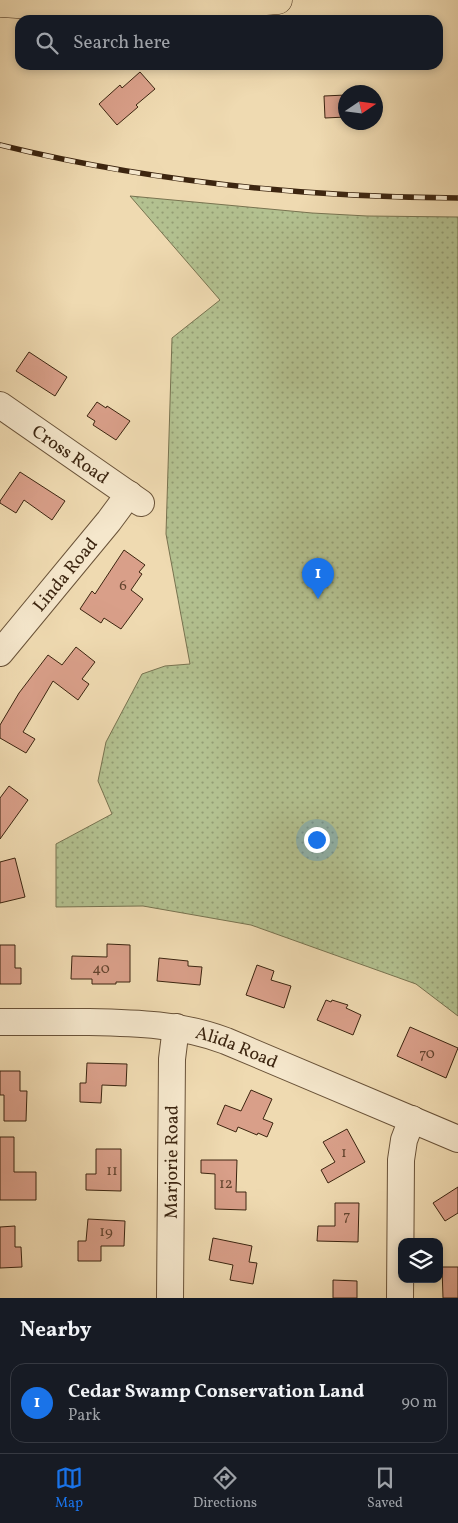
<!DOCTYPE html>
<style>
body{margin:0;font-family:Vollkorn,serif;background:#20242c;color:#f1f3f6}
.controls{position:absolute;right:15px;bottom:15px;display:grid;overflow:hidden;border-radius:10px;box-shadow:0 2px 8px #0003}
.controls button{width:45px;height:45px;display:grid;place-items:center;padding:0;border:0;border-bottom:1px solid #363941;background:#171b24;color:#f1f3f6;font:25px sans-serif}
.compass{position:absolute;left:338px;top:85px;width:45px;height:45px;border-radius:50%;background:#171b24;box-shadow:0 2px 8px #0003;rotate:77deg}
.you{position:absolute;left:316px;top:839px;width:18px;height:18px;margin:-12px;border:4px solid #fff;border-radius:50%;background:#1a73e8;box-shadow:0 0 0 8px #1a73e833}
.badge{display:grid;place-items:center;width:32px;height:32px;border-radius:50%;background:#1a73e8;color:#fff;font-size:16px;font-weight:700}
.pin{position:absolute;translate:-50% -41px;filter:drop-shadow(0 1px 2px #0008)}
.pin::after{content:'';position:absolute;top:26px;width:18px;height:15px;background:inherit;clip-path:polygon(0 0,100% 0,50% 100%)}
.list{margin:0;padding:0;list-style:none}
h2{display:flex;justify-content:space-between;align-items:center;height:65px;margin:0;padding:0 20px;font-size:21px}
h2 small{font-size:16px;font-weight:400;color:#9ea1a6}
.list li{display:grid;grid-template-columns:32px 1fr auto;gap:15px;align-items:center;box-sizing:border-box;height:80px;margin:0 10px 10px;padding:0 10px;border:1px solid #363941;border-radius:15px}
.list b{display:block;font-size:19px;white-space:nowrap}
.list p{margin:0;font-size:16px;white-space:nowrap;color:#9ea1a6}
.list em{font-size:16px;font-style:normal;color:#9ea1a6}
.icon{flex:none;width:28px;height:28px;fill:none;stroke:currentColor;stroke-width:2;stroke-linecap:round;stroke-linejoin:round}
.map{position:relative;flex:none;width:458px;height:1298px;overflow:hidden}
.search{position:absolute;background:#171b24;box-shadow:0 2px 8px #0003;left:15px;right:15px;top:15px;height:55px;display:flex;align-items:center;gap:12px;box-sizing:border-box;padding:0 18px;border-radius:15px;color:#9ea1a6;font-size:19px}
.sheet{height:155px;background:#171b24}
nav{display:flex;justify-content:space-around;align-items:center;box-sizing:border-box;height:70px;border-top:1px solid #363941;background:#171b24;font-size:14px;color:#9ea1a6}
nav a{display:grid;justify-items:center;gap:2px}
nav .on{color:#1a73e8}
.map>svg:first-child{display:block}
.park{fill:url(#park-dots);stroke:#787350}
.building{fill:#d99f89;stroke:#3c2510}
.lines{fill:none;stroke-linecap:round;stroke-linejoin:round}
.minor-casing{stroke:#695238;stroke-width:28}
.major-casing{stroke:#3c2510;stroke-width:29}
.minor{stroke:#f5e7cc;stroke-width:26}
.major{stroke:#efdab1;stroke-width:28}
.rail-casing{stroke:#3c2510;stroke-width:5.5}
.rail{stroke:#f5e7cc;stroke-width:4;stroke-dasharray:11;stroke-linecap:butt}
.labels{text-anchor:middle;stroke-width:4;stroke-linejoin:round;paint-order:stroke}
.number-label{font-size:15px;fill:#63442e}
.street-label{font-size:18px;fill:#3c2510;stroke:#f5e7cc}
</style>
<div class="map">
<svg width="458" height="1298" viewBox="0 0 458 1298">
<defs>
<pattern id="park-dots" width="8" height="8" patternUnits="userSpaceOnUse" patternTransform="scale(1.25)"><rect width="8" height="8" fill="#b3c190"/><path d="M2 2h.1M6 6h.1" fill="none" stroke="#939d74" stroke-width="1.8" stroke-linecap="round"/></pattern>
</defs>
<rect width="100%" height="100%" fill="#efdab1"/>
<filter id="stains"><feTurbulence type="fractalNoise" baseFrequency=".004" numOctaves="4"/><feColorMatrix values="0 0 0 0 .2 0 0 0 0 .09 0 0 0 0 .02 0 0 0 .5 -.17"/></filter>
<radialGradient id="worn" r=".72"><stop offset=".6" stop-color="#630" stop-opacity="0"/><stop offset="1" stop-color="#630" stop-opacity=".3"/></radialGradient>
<path class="park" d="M130,196L312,213L367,216L458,217V1016L416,984L251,925L143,906L56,907V844L112,814L98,781L106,742L142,674L165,666L190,664L166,534L172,338L220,300Z"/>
<g class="building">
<path d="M140,72L155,89L136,105L138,107L117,125L99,104L120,85L122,88Z"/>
<path d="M346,95V117L325,118L324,96Z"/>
<path d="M29,352L67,377L55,396L16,371Z"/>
<path d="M97,402L106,408L107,406L130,421L116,440L93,425L95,421L87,416Z"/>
<path d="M20,472L65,501L52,520L24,500L16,513L0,503V501Z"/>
<path d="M124,550L145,565L139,572L142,574L131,590L143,599L121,629L104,618L101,623L80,609L92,591L95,594Z"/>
<path d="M76,647L95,662L82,679L89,684L78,700L53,681L23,732L35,739L26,753L0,738V725L19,693L48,655L62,665Z"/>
<path d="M9,786L28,800L0,839V798Z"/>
<path d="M15,858L25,897L0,903V862Z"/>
<path d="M107,944L130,945V982H116V984H92V979H71L72,956L107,957Z"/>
<path d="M0,945H15V968H21V984H0Z"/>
<path d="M159,958L188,961V966L202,967L200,985L157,981Z"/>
<path d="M257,965L274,971L271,980L291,986L284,1008L246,995Z"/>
<path d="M326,1000L331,1002L332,1000L348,1005L346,1008L361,1015L353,1035L317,1020Z"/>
<path d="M410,1027L458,1048L446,1078L397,1056Z"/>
<path d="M87,1063L127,1064L126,1086L102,1085L101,1103L80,1102V1083H86Z"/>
<path d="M0,1071H20V1091H27L26,1121H4V1095H0Z"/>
<path d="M251,1090L272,1099L263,1119L273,1123L267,1137L258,1133L257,1135L238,1127L236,1132L217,1124L225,1105L241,1111Z"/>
<path d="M347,1129L365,1162L328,1183L321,1170L335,1162L323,1142Z"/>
<path d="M0,1137H14V1172H36V1200H0Z"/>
<path d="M96,1149H121V1191L86,1190V1174H96Z"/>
<path d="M201,1160H237L236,1192H246V1210L215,1209V1174L201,1173Z"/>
<path d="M458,1187V1213L445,1221L433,1203Z"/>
<path d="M335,1203H359L358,1242L317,1241L318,1226H335Z"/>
<path d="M88,1219L125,1221L124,1246H101V1261H78V1241H86Z"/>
<path d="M15,1226V1247H21L22,1267L0,1268V1227Z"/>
<path d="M213,1238L252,1246L249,1262L257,1263L253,1284L230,1280L233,1265L209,1260Z"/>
<path d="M442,1267H458V1298H443Z"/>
<path d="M333,1280L357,1281V1298H333Z"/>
</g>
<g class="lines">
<g class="minor-casing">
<g id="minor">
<path id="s1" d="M0,405L141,503"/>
<path id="s2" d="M0,653L109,521L129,494"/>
<path id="s3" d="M0,1022C30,1022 59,1022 89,1022C136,1023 182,1024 226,1041L458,1139"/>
<path id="s4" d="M170,1298L172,1059L176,1027"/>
<path d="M400,1298L401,1160L404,1140L412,1119"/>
</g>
</g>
<g class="major-casing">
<path id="major" d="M0,3C92,10 186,8 278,0"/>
</g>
<use href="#minor" class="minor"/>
<use href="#major" class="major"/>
<g class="rail-casing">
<path id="rail" d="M0,145C150,182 304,197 458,198"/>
</g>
<use href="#rail" class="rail"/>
</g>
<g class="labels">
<g class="number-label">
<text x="123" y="590">6</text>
<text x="101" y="973">40</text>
<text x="427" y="1058">70</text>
<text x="344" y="1157">1</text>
<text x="112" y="1175">11</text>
<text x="226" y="1188">12</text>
<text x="347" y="1220">7</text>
<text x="106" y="1236">19</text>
</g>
<g class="street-label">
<text dy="6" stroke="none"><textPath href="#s1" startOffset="86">Cross Road</textPath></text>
<text dy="6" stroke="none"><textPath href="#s2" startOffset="102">Linda Road</textPath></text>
<text dy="6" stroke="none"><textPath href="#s3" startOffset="240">Alida Road</textPath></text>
<text dy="6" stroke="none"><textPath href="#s4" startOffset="136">Marjorie Road</textPath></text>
</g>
</g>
<rect width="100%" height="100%" filter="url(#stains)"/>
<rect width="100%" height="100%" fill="url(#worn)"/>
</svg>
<div class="controls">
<button><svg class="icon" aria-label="layers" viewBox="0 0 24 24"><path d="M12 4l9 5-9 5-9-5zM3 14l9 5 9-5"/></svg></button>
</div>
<svg class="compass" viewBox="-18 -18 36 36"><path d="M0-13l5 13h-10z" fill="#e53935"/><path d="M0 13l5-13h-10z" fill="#9ea1a6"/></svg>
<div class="you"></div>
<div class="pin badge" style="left:318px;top:599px">1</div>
<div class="search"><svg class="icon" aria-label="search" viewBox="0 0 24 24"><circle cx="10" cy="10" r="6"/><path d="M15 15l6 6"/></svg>Search here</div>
</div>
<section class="sheet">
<h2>Nearby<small></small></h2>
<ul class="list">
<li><span class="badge">1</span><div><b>Cedar Swamp Conservation Land</b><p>Park</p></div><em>90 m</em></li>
</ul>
</section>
<nav>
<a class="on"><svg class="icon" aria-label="map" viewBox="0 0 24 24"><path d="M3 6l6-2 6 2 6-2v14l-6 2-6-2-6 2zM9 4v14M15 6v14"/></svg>Map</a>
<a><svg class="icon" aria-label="directions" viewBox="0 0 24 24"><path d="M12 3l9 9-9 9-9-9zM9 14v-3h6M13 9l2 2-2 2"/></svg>Directions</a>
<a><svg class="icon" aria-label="saved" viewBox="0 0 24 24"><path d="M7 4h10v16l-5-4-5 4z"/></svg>Saved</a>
</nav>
